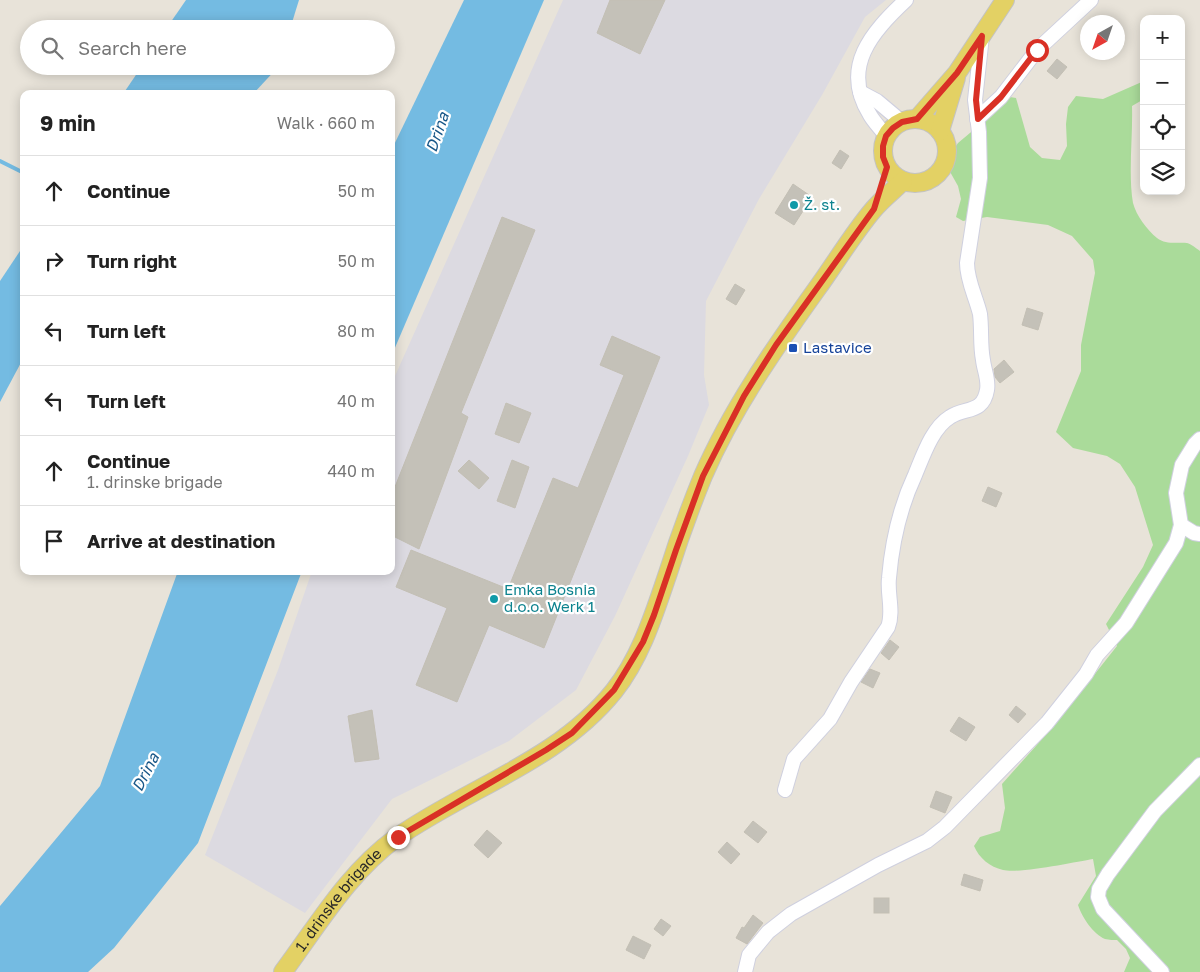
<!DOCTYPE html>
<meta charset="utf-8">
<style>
body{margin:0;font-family:"Golos Text",sans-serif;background:#f2f2f2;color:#222}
.controls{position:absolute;right:15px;top:15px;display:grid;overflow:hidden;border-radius:10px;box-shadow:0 2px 12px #0003}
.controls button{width:45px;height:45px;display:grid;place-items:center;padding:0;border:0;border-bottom:1px solid #e0e0e0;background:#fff;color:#222;font:25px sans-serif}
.compass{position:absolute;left:1080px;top:15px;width:45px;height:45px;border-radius:50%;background:#fff;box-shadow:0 2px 12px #0003;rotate:220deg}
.stop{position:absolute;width:15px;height:15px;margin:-11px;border:4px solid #d93025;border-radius:50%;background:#fff}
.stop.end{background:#d93025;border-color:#fff;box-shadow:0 1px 5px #0008}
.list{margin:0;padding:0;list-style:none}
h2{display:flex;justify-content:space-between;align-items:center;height:65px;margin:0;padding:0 20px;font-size:21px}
h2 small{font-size:16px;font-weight:400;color:#767676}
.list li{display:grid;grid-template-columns:32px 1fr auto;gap:15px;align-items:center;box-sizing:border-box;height:70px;padding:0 20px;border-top:1px solid #e0e0e0}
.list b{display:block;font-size:19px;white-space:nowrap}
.list p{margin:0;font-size:16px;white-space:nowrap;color:#767676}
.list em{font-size:16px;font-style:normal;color:#767676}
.icon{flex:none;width:28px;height:28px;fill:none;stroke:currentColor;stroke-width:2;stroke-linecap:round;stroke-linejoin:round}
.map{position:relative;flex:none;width:1200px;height:972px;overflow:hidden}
.search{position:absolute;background:#fff;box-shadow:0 2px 12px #0003;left:20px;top:20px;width:375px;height:55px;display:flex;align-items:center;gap:12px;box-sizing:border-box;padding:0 18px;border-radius:28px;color:#767676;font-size:19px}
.panel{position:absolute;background:#fff;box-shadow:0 2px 12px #0003;left:20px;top:90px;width:375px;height:485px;border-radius:10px}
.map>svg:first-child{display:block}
.industrial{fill:#dcdae1}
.green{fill:#aadb9a}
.water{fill:#74bbe2}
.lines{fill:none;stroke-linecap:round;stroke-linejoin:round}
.stream{stroke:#74bbe2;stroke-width:4}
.building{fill:#c4c1b8;stroke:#c3bfb4}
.minor-casing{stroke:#cfd0df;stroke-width:16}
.major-casing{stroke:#c3c3c3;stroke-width:20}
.minor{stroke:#fff;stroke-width:14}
.major{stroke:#e3d164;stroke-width:18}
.route{stroke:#d93025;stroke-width:6}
.culture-dot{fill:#0f9aa8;stroke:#fff;stroke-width:2}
.transit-dot{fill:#1a4fb4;stroke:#fff;stroke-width:2}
.labels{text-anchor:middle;stroke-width:4.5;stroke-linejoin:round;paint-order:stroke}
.culture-label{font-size:15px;fill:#0d838f;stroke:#fff;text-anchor:start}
.transit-label{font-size:15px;fill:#164399;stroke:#fff;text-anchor:start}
.street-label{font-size:15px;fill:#272727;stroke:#fff}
.water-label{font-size:16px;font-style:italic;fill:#195889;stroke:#fff}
</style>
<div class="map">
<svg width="1200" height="972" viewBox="0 0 1200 972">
<rect width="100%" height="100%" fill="#e8e3d9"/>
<path class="industrial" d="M563,0H886L865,17L822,95L759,199L706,301L704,375L709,405L688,456L615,616L576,690L509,741L392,799L305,913L205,855L278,670L312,571H391V385Z"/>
<path class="green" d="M1144,81V99L1132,106C1133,136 1128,174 1133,203C1136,215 1147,230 1157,238C1166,245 1177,242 1187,243C1191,244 1196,248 1200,251V972H1124L1130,958L1126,949L1117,940C1114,940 1109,940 1105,939C1093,934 1082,917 1078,905L1096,876L1093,859C1075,862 1019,874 1003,870C990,867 979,858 974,846L980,837L1000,831L1005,808L1002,784L1052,728L1117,646L1106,624L1143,567L1153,545L1135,487L1120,464L1107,456L1073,448L1056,432L1081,371V345L1095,273L1093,260L1072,236L1048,225L987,217L963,221L956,217L961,199L958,186L949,170L951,153L958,143L995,112L1010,97L1016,98L1030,147L1042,158L1060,160L1067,146L1066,124L1068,107L1076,96L1103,99Z"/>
<g class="water">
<path d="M186,0H299L290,29H166Z"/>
<path d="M464,0H544L391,357V151Z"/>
<path d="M142,66H279L253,94H123Z"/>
<path d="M24,245V357L0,402V281Z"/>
<path d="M178,571H302L198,843L114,948L88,972H0V906L100,786Z"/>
</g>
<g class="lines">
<path class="stream" d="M0,161L24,173"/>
</g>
<g class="building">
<path d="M610,0H665L640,54L597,33Z"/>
<path d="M1057,59L1067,67L1057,79L1047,71Z"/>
<path d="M840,150L849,156L841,169L832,163Z"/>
<path d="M793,184L812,197L794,225L775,213Z"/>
<path d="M502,217L535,230L461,413L468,417L419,549L391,535V497Z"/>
<path d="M735,284L745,290L736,305L726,299Z"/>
<path d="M1027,308L1043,313L1038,330L1022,325Z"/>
<path d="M612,336L660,357L544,648L489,625L457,702L416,685L447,608L396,587L411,550L508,589L553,478L578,488L624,375L600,365Z"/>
<path d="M1004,360L1014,372L1000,383L995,377L994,369Z"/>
<path d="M506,403L531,413L519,443L495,434Z"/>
<path d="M469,460L489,478L479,489L458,471Z"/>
<path d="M512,460L529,467L515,508L497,501Z"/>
<path d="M988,487L1002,493L996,507L982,501Z"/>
<path d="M890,640L899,647L889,660L881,653Z"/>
<path d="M870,669L880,673L873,688L861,682Z"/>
<path d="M1016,706L1026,714L1018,723L1009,715Z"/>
<path d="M372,710L379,759L355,762L348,716Z"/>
<path d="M959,717L975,727L966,741L950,731Z"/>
<path d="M936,791L952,797L945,813L930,807Z"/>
<path d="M753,821L767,832L758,843L744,832Z"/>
<path d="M487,830L502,843L488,858L474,845Z"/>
<path d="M727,842L740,854L731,864L718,852Z"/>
<path d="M964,874L983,880L980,891L961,885Z"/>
<rect x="874" y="898" width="15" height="15"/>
<path d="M753,915L763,923L747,944L736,938L742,927L744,928Z"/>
<path d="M661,919L671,926L663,936L654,929Z"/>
<path d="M633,936L651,945L644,959L626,950Z"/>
</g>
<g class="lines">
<g class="minor-casing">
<g id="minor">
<path d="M860,92L877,101L902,122"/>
<path d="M977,119L1001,97L1037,50L1091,0"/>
<path d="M886,136C881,129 874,122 870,115C840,67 872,32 906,0"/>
<path d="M1181,525L1194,533L1200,534"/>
<path d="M785,790L794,759L830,719L851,682L888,627C894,611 887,594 889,578C892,543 900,507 915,475C923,456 932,428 950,417C965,407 983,414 987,390C989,380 984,370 983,360C980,345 982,330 980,314C976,297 967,281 967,263L980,178L979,132L975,100L982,36"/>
<path d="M745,972L749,955L768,932L791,914L878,865L927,841L945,827L1047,723L1086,674L1097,655L1126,623L1176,543L1181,525L1176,493L1182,465L1195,444L1200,439"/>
<path d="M1162,972L1103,909L1098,897L1099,889L1108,874L1155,811L1200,765"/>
</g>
</g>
<g class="major-casing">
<g id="major">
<path d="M917,119L957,73L1005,0"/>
<circle cx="915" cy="151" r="32"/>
<path d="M940,131L956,78"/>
<path id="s1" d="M283,972C318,925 348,873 396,838C467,788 558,761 614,691C641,657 654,614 668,573C678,541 690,508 703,476C732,409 774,349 816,290C835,264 852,235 873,210C882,199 893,191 903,181"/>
</g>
</g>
<use href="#minor" class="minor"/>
<use href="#major" class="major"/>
</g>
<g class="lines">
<path class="route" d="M398,837L546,750L572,733L614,690L643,642L654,615L676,550L703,476L744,396L776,345L874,209L887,167L883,157V146L886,136L893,128L902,122L917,119L957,73L982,36L976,100L978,119L1001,97L1037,50"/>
</g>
<g class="culture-dot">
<circle cx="794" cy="205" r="5"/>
<circle cx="494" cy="599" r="5"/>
</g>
<rect class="transit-dot" x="788" y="343" width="10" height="10" rx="2.5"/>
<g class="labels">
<g class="culture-label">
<text x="804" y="210">Ž. st.</text>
<text x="504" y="595">Emka Bosnia<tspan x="504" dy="17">d.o.o. Werk 1</tspan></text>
</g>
<g class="transit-label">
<text x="803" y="353">Lastavice</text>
</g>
<g class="street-label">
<text dy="5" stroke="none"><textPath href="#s1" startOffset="91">1. drinske brigade</textPath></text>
</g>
<g class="water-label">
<text transform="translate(437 132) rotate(-71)" y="6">Drina</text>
<text transform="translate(145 772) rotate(-63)" y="6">Drina</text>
</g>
</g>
</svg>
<div class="controls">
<button>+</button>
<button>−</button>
<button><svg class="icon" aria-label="locate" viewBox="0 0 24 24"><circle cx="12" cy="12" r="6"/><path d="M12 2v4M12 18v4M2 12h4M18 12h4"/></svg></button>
<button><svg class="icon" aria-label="layers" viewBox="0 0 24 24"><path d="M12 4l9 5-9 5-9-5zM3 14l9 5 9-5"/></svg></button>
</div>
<svg class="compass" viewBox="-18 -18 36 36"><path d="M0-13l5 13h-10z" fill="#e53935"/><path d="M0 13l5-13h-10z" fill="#767676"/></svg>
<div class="stop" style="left:1037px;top:50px"></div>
<div class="stop end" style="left:398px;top:837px"></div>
<div class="search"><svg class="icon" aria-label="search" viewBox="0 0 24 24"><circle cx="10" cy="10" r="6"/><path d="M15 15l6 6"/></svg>Search here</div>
<section class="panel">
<h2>9 min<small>Walk · 660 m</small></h2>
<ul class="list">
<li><svg class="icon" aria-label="ahead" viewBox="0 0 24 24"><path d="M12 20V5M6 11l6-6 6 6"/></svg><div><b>Continue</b></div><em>50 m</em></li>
<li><svg class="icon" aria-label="right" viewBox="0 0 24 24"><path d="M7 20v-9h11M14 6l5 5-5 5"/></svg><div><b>Turn right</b></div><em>50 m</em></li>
<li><svg class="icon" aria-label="left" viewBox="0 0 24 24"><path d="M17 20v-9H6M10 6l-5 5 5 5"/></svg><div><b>Turn left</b></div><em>80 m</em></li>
<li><svg class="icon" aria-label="left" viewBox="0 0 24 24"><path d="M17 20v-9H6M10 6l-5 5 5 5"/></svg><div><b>Turn left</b></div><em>40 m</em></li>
<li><svg class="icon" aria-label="ahead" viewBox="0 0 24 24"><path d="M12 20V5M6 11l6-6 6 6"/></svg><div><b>Continue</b><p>1. drinske brigade</p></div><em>440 m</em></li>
<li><svg class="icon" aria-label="arrive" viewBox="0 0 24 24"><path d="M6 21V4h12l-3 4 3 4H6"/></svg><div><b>Arrive at destination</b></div></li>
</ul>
</section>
</div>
